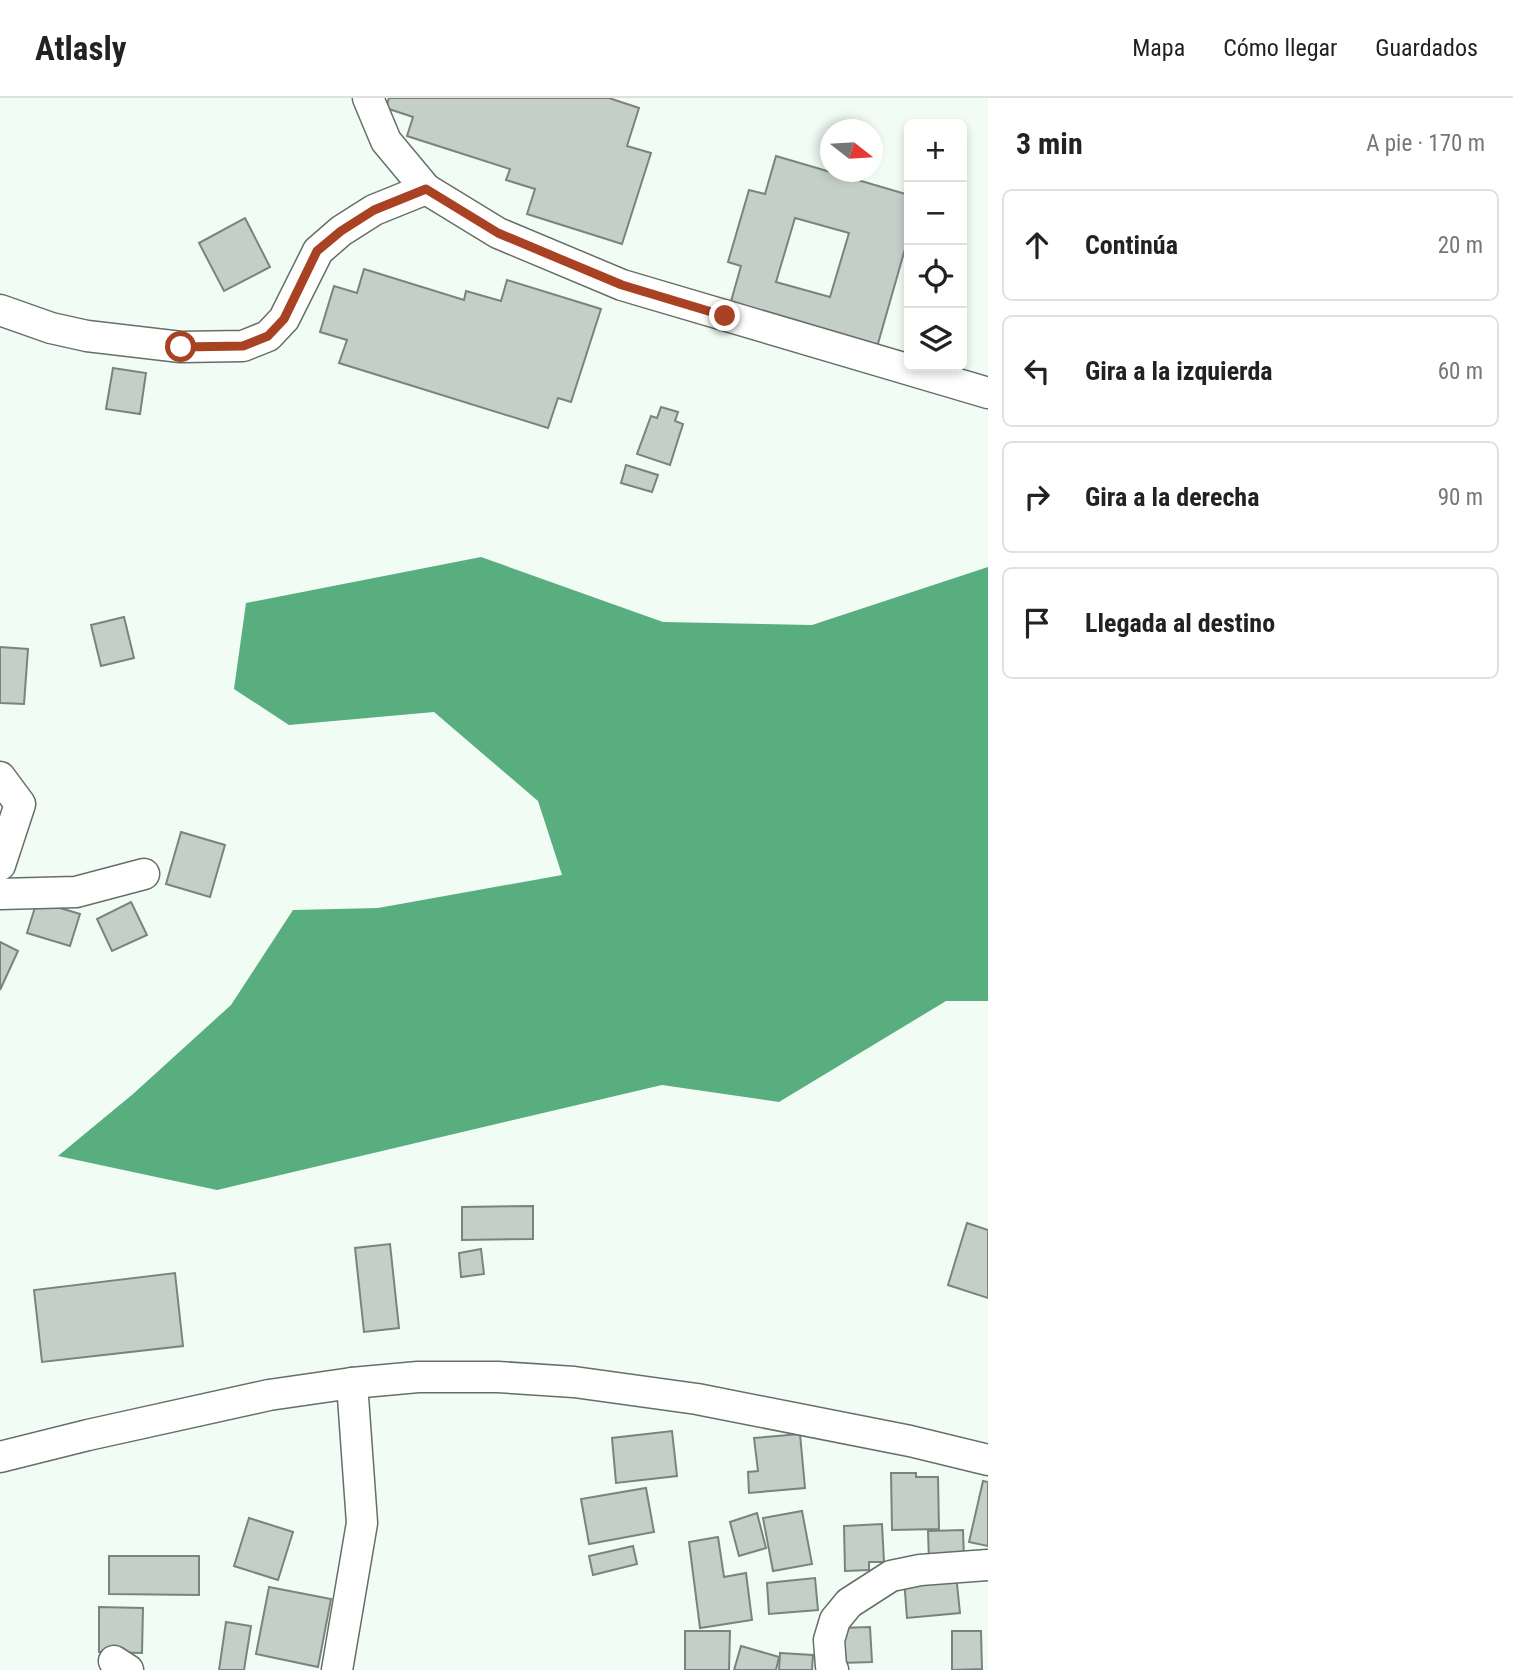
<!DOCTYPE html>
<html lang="es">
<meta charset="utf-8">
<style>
body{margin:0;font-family:"Roboto Condensed",sans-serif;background:#f2f2f2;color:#222}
.controls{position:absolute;right:21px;top:21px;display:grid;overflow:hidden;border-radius:10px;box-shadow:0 4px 10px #0003}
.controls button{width:63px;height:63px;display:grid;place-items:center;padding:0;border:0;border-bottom:2px solid #e0e0e0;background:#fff;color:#222;font:35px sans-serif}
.compass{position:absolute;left:820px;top:21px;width:63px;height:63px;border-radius:50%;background:#fff;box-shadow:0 4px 10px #0003;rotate:107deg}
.stop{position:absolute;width:21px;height:21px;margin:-16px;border:5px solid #a94123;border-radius:50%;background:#fff}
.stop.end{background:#a94123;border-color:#fff;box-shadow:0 2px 7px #0008}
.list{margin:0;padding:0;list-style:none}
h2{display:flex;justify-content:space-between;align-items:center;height:91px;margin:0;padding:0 28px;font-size:30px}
h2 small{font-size:23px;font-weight:400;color:#767676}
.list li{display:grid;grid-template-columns:46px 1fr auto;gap:21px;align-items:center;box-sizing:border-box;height:112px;margin:0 14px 14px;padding:0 14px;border:2px solid #e0e0e0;border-radius:10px}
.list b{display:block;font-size:26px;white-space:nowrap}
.list em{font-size:23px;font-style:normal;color:#767676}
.icon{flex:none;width:38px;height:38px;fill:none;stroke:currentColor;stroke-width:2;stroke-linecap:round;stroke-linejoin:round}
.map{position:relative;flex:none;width:988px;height:1572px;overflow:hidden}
header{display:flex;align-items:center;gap:42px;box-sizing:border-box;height:98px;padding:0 35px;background:#fff;border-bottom:2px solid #e0e0e0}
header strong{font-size:33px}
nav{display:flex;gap:38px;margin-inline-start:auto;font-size:24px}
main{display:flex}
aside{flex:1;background:#fff}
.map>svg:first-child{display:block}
.water{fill:#59ae7f}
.building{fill:#c4cfc8;stroke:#7a847d;stroke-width:2;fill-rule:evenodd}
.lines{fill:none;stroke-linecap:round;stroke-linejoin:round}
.minor-casing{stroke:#656f69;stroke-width:33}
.minor{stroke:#fff;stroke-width:30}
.route{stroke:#a94123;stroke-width:9}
</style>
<header>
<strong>Atlasly</strong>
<nav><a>Mapa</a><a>Cómo llegar</a><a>Guardados</a></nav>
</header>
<main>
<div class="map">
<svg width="988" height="1572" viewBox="0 0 988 1572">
<rect width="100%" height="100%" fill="#f1fcf5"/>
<path class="water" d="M481,459L663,524L812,527L988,469V903H946L779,1004L662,987L217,1092L58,1058L133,996L231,907L293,812L378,810L562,777L538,703L434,614L289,627L234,591L246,505Z"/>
<g class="building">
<path d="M389,0H609L639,10L627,48L651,55L622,146L527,116L535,91L506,82L510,71L407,38L413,19L386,10Z"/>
<path d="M776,58L909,97V137L875,256L728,214L741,168L728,164L749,92L765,96ZM795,120L849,135L830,199L776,184Z"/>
<path d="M245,120L270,169L224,193L199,145Z"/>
<path d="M364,171L464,202L466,193L501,203L507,182L601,211L571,304L558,300L548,330L339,265L347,242L320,234L334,188L357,195Z"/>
<path d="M113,270L146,275L140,316L106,311Z"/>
<path d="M661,309L678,314L675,323L683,326L670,367L637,356L651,318L657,320Z"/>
<path d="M626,367L658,377L652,394L621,385Z"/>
<path d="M124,519L134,560L101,568L91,527Z"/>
<path d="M0,549L28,551L24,606L0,605Z"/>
<path d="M181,734L225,747L210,799L166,786Z"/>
<path d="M37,803L80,816L70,848L27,835Z"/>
<path d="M131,804L147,837L112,853L97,821Z"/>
<path d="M0,844L18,853L0,892Z"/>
<path d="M533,1108V1141L462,1142V1109Z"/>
<path d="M967,1125L988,1132V1200L948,1187Z"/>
<path d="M390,1146L399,1230L364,1234L355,1150Z"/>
<path d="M481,1151L484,1176L461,1179L459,1155Z"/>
<path d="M175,1175L183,1248L42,1264L34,1192Z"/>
<path d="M672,1333L677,1378L616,1385L612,1340Z"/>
<path d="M800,1336L805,1390L749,1395L748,1374L758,1373L754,1340Z"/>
<path d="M891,1375H916V1379H938L939,1431L892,1432Z"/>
<path d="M983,1383L988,1384V1448L969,1444Z"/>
<path d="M646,1390L654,1434L589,1446L581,1401Z"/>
<path d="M802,1413L812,1466L773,1473L763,1420Z"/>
<path d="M757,1415L766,1450L739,1458L730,1424Z"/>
<path d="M249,1420L293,1434L278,1482L234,1468Z"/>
<path d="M882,1426L884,1464H869V1472L845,1473L844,1428Z"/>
<path d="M963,1432L964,1462L929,1463L928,1433Z"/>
<path d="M718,1439L724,1479L746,1475L752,1522L700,1530L689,1444Z"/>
<path d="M633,1448L637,1466L593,1477L589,1458Z"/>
<path d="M109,1458H199V1497L109,1496Z"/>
<path d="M956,1476L960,1515L907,1520L904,1481Z"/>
<path d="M815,1480L818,1512L769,1516L767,1485Z"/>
<path d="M269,1489L331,1501L318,1569L256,1556Z"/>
<path d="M99,1509L143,1510L142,1555L99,1554Z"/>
<path d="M226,1524L251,1528L244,1572H219Z"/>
<path d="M870,1529L872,1564L841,1565L840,1530Z"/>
<path d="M685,1533H730L729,1572H685Z"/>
<path d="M952,1533H981L982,1571L952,1572Z"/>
<path d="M741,1548L779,1559L776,1572H734Z"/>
<path d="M780,1555L813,1557L812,1572H779Z"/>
</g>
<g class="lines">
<g class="minor-casing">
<g id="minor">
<path d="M368,0L386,43L426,91L498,135L622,187L988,295"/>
<path d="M0,212L51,230L87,238L181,249L243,248L268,238L284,221L318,153L341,133L374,112L426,91"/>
<path d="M0,679L20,706L0,767"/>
<path d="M0,796L76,794L144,776"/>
<path d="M0,1359L88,1337L269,1297L352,1285L418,1279H498L574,1284L697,1301L910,1343L988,1362"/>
<path d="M114,1563L128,1572"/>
<path d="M337,1572L362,1425L352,1285"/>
<path d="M833,1572L831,1568L829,1542L835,1522L849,1505L891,1478L920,1472L988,1467"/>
</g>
</g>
<use href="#minor" class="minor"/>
</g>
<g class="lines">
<path class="route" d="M181,249L243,248L268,238L284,221L317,153L341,133L374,112L426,91L498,135L622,187L725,218"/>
</g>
</svg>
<div class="controls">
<button>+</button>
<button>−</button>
<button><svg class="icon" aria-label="locate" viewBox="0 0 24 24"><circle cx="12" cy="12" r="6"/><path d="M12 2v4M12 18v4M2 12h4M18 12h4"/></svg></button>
<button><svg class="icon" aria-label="layers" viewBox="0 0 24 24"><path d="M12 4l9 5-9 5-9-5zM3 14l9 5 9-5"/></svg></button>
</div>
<svg class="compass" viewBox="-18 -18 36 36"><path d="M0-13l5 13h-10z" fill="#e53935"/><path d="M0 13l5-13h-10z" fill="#767676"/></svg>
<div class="stop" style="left:181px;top:249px"></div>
<div class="stop end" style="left:725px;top:218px"></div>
</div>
<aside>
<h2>3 min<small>A pie · 170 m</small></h2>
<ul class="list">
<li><svg class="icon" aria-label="ahead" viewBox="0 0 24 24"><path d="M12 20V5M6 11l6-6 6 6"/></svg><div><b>Continúa</b></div><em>20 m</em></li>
<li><svg class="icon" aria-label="left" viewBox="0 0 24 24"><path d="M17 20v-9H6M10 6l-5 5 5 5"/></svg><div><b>Gira a la izquierda</b></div><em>60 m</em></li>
<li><svg class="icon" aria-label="right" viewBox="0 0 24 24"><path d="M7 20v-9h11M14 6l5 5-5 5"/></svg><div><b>Gira a la derecha</b></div><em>90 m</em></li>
<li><svg class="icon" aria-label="arrive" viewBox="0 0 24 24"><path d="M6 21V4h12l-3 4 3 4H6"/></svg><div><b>Llegada al destino</b></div></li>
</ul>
</aside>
</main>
